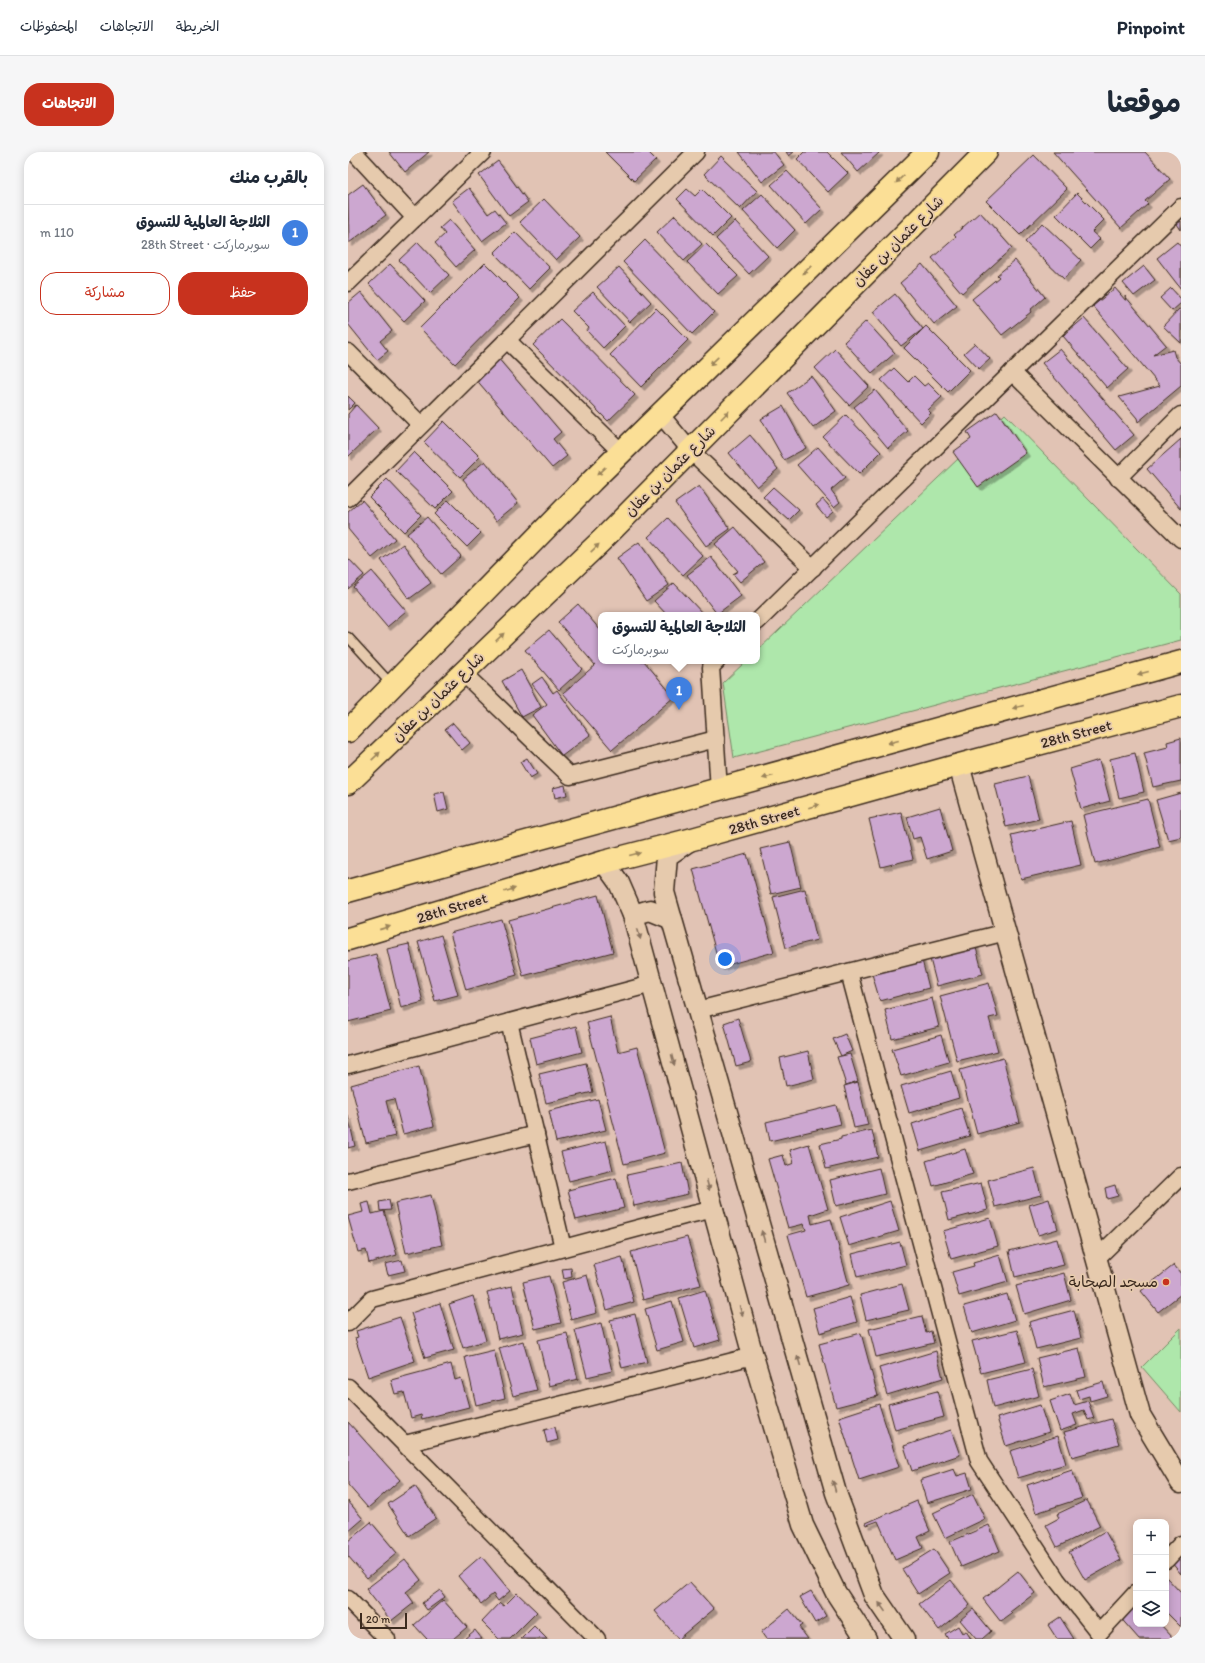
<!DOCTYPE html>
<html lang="ar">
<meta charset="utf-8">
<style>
body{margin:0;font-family:Itim,"Playpen Sans Arabic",sans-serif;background:#f6f6f7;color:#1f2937;direction:rtl}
.controls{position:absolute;right:12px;bottom:12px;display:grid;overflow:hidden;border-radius:8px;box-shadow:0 2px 10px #0003}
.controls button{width:36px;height:36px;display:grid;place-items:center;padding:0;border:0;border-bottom:1px solid #e0e1e3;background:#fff;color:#1f2937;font:20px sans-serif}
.scale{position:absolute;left:12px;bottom:10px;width:47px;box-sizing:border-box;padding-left:4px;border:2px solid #3b2a1e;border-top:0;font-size:11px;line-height:14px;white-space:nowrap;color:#3b2a1e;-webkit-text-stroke:3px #e6caad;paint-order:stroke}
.you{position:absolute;left:377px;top:807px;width:14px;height:14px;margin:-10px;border:3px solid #fff;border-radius:50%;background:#1a73e8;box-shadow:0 0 0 6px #1a73e833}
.badge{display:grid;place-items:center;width:26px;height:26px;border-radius:50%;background:#c8321e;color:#fff;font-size:13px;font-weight:700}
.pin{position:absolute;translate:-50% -33px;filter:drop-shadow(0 1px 2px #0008)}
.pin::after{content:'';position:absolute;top:21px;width:14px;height:12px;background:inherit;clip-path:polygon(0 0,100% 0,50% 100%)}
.popup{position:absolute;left:250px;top:460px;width:162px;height:52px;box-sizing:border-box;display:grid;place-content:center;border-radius:8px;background:#fff;filter:drop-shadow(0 1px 3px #0005);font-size:13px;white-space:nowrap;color:#747a83}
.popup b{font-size:15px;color:#1f2937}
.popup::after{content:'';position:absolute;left:50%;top:100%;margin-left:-8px;border:8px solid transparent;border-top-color:#fff}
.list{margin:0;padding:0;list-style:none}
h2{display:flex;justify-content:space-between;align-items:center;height:52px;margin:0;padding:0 16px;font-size:17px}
h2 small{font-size:13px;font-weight:400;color:#747a83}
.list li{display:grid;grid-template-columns:26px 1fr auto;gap:12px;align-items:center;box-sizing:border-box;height:56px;padding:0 16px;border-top:1px solid #e0e1e3}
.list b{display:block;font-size:15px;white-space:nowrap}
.list p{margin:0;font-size:13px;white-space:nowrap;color:#747a83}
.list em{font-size:13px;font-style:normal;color:#747a83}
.actions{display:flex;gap:8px;padding:12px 16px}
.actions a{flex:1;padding:9px 0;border:1px solid #c8321e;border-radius:16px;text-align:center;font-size:14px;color:#c8321e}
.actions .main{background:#c8321e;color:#fff}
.icon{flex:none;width:22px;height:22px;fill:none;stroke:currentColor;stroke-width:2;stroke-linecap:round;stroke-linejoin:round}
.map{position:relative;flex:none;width:833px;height:1487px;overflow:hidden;direction:ltr;border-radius:16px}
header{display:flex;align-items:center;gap:24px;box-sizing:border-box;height:56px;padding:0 20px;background:#fff;border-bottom:1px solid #e0e1e3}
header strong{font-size:19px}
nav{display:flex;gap:22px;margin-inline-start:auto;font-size:14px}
.intro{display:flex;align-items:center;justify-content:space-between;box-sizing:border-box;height:96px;padding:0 24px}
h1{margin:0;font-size:28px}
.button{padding:10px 18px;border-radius:16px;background:#c8321e;color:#fff;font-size:14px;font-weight:700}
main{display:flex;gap:24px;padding:0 24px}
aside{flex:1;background:#fff;border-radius:16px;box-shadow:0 2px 10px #0003}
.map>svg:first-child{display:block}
.green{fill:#aee7ab;stroke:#748864}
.building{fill:#cca7d0;stroke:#3b2a1e;filter:url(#shadow)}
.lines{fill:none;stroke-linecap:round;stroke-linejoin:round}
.service-casing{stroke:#3b2a1e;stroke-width:11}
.minor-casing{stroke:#3b2a1e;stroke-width:19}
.tertiary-casing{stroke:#3b2a1e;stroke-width:23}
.primary-casing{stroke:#3b2a1e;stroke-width:25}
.service{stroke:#e6caad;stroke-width:8}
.minor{stroke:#e6caad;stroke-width:16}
.tertiary{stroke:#e6caad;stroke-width:20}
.primary{stroke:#fbdf96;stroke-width:22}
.oneway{fill:#9b845a}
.oneway2{fill:#88725e}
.poi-dot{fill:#c8321e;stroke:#e6caad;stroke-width:1.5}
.labels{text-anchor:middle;stroke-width:3.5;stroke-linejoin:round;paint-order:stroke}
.street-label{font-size:15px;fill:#3b2a1e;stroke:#e6caad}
.poi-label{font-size:15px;fill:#3b2a1e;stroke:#e6caad;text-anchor:end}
</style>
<header>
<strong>Pinpoint</strong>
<nav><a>الخريطة</a><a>الاتجاهات</a><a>المحفوظات</a></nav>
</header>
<div class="intro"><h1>موقعنا</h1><a class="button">الاتجاهات</a></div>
<main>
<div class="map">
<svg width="833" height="1487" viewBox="0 0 833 1487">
<defs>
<filter id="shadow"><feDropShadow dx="3.5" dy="3.5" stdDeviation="0" flood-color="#0004"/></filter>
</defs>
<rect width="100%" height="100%" fill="#e1c3b4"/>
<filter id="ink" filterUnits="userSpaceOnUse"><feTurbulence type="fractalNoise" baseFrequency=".025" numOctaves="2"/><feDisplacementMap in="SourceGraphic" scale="8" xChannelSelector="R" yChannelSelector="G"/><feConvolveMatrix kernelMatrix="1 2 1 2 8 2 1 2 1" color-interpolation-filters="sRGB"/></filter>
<g filter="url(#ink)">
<g class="green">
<path d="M657,262L833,442V488L386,606L375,531L398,509H409V499Z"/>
<path d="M833,1176V1260L794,1215Z"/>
</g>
<g class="building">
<path d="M41,0H81L57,20Z"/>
<path d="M257,0H300L308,8L286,29Z"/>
<path d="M391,0H426L436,13L414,30Z"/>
<path d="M438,0H446L441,4Z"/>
<path d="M456,0H479L500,21L480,40L449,7Z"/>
<path d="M493,0H531V1L510,20Z"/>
<path d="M705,0H797L822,27L797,49L800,52L773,76Z"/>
<path d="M686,3L719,37L672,83L638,49Z"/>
<path d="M373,4L409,39L392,57L356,22Z"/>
<path d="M150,9L180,50L161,64L131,23Z"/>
<path d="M439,19L474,57L458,72L423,33Z"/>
<path d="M15,32L38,63L1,91L0,43Z"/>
<path d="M121,36L140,62L147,57L158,71L134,89L104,49Z"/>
<path d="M339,37L347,44L354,37L383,66L365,84L329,47Z"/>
<path d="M729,41L756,68L744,80L752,87L742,97L708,63Z"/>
<path d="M414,42L447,78L429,96L395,59Z"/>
<path d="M196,47L232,85L208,108L172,70Z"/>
<path d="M632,60L664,96L614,141L584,106L608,85L606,83Z"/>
<path d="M327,63L354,92L336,109L309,80Z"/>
<path d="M101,68L127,98L108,115L87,91L97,82L92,76Z"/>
<path d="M387,69L420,104L401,122L368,87Z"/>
<path d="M833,69V78L829,72Z"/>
<path d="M694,71L733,108L716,127L677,90Z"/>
<path d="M167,80L202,116L181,137L146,101Z"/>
<path d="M297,88L366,160L344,182L275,110Z"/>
<path d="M70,90L101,123L82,141L51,108Z"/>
<path d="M829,90L833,95V137L809,106Z"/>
<path d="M358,92L390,124L370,142L339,110Z"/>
<path d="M667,108L697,145L682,158L683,160L654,183L624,147L651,125L649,123Z"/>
<path d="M137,111L172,146L107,212L72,176Z"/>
<path d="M42,112L77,149L56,169L21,132Z"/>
<path d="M574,112L609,154L586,172L552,131Z"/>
<path d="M796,114L807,128L786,144L775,131Z"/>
<path d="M271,115L303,150L282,170L249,135Z"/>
<path d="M767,136L778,149L777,144L818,193L805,203L825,198L827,205L833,212V234L790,270L789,266L771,245L812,234L745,154Z"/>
<path d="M823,136L833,147V151L824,159L812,146Z"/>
<path d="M13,140L44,179L32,189L40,199L29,208L0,172V151Z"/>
<path d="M245,140L277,174L255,196L239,179L241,176L224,159Z"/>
<path d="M547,142L575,177L553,194L525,160Z"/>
<path d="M308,156L340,188L293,235L262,203Z"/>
<path d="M831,157L833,158V191L815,174Z"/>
<path d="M736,166L780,217L759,236L715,184Z"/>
<path d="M212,167L287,243L260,269L185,193Z"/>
<path d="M518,169L547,201L524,221L496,190Z"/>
<path d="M578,174L622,218L600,240L556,196Z"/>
<path d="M627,191L642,207L631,217L616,201Z"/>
<path d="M487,197L521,234L501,253L467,216Z"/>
<path d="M712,197L786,283L768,298L694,211Z"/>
<path d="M149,205L213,280L205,287L219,304L204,316L126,225Z"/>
<path d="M546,216L560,230L566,224L576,234L580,231L594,245L580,258L583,261L573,271L533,228Z"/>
<path d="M463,224L488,259L465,276L439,241Z"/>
<path d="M527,238L560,279L540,296L506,255Z"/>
<path d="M0,244L7,251L0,258Z"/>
<path d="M8,253L30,276L0,305V262Z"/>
<path d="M435,254L458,296L436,308L413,267Z"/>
<path d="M649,259L678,301L630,335L605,300L623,287L619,280Z"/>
<path d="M498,263L533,300L511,322L475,285Z"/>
<path d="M96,269L132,305L112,325L76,290Z"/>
<path d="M402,283L430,317L409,335L381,301Z"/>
<path d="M833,287V357L799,317Z"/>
<path d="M470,295L497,326L483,338L492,350L486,355L449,313Z"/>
<path d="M66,300L105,339L87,357L48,319Z"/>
<path d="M137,309L170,351L148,369L115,327Z"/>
<path d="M39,327L73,363L56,380L21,345Z"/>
<path d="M351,334L382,377L358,394L327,351Z"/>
<path d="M425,335L451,358L441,368L415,345Z"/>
<path d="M475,347L485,359L478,365L468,353Z"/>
<path d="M14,348L47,387L24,406L0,377V360Z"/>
<path d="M100,348L133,381L119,395L86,362Z"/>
<path d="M79,365L113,404L93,422L59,382Z"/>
<path d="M320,366L355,404L335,423L300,385Z"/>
<path d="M387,375L416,410L392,430L385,422L390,419L367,392Z"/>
<path d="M291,390L321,433L298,449L269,406Z"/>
<path d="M55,392L83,431L61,447L33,408Z"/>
<path d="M363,405L393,444L369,462L339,423Z"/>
<path d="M0,406L16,423L0,437Z"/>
<path d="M24,419L58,459L39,475L5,435Z"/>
<path d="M326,431L356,463H319L306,449Z"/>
<path d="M230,452L253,479V509H296L326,545L264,598L215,541L247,513L210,470Z"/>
<path d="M201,478L234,517L211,538L177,498Z"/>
<path d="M173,518L193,555L174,565L154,529Z"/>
<path d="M194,525L205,541L209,538L242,583L214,604L184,563L199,552L184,532Z"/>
<path d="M105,571L122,591L114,598L97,577Z"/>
<path d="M833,586V629L805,635L796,601L820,595L819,590Z"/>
<path d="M787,601L796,640L771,646L762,607Z"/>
<path d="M179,606L189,622L182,626L172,610Z"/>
<path d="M751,608L762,649L733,657L722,617Z"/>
<path d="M680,624L691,667L658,675L647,632Z"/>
<path d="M217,633L219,643L207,646L205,636Z"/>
<path d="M96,640L100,657L90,660L86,642Z"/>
<path d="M833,641V685L820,688L808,648Z"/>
<path d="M800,647L812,695L747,712L735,663Z"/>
<path d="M592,655L604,699L579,707L572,685L565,687L559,665Z"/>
<path d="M553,660L565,707L533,715L521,667Z"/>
<path d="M723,669L733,713L673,727L663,683Z"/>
<path d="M442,690L453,735L423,742L412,697Z"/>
<path d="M399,702L426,800L372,815L345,717Z"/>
<path d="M457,737L469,788L438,796L425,745Z"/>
<path d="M250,743L265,800L175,824L160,768Z"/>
<path d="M153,767L169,823L118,838L102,781Z"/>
<path d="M93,783L110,843L87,849L70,790Z"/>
<path d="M61,792L75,850L53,856L39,797Z"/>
<path d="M627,792L635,822L589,834L581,803Z"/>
<path d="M28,802L43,859L0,870V809Z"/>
<path d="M573,804L581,836L532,849L524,822Z"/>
<path d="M641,831L650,864L641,866L650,899L609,909L592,844Z"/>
<path d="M584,846L591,875L544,887L537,858Z"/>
<path d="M262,865L270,900L289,895L317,1001L276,1012L239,871Z"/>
<path d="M390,866L403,910L388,914L376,871Z"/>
<path d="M228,874L234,900L188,912L182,886Z"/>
<path d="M497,882L504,899L493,904L485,887Z"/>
<path d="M593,883L601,910L553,924L544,897Z"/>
<path d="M460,899L466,927L438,934L432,906Z"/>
<path d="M502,902L510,929L498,933L489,905Z"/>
<path d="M655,906L672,970L629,982L612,918Z"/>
<path d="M238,911L245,940L198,951L191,922Z"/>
<path d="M71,914L86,974L55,982L46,947L38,949L47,984L18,991L3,933Z"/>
<path d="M603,919L611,946L561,961L553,934Z"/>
<path d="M510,930L520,973L506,976L496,934Z"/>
<path d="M250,947L258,978L208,990L201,959Z"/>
<path d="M488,953L493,972L422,989L418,970Z"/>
<path d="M613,956L622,984L572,999L564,972Z"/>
<path d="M0,964L7,994L0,996Z"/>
<path d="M524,978L530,1005L478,1017L472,992L493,987V985Z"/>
<path d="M258,989L265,1018L221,1029L213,1000Z"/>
<path d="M461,992L480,1057L462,1063L464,1072L483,1067L501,1133L458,1145L440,1083L458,1078L456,1072L440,1076L420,1007L435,1003L438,1014L446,1011L442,998Z"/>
<path d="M617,997L625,1022L585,1034L578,1009Z"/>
<path d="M334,1011L340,1042L286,1054L279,1023Z"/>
<path d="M531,1016L537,1042L488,1054L482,1028Z"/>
<path d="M686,1016L693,1043L647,1055L640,1028Z"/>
<path d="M268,1026L276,1056L228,1068L220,1038Z"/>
<path d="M633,1031L640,1058L601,1068L594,1040Z"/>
<path d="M767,1033L770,1044L759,1047L757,1036Z"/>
<path d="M83,1043L94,1093L58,1101L47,1051Z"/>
<path d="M701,1047L710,1077L690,1083L681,1053Z"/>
<path d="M41,1048L43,1058L32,1059L31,1050Z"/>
<path d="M542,1049L551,1079L501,1094L492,1065Z"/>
<path d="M21,1050L24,1062L36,1059L49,1103L21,1111L18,1098L10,1100L0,1065V1064L15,1060L13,1052Z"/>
<path d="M642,1066L650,1094L603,1107L595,1079Z"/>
<path d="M339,1085L353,1133L295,1148L283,1100Z"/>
<path d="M709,1087L716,1113L667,1125L661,1099Z"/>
<path d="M552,1090L558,1113L509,1125L504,1102Z"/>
<path d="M652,1103L660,1130L611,1144L604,1120L626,1114L625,1111Z"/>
<path d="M274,1105L286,1150L259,1158L246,1113Z"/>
<path d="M54,1108L57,1119L40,1123L37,1112Z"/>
<path d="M826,1113L833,1122V1142L810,1160L793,1139Z"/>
<path d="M223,1116L224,1125L216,1127L214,1117Z"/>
<path d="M716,1121L723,1148L676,1162L668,1134Z"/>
<path d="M239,1123L249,1161L223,1168L214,1130Z"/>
<path d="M201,1124L213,1171L187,1177L175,1130Z"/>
<path d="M554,1132L561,1158L518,1168L512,1143Z"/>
<path d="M164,1134L175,1181L150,1187L139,1140Z"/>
<path d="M357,1138L372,1188L346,1196L331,1146Z"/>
<path d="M659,1142L667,1168L624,1181L616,1154Z"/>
<path d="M125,1144L138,1188L115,1196L101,1152Z"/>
<path d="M502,1145L509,1170L472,1181L465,1156Z"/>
<path d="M324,1149L336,1190L309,1198L297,1157Z"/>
<path d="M92,1151L106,1198L77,1206L63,1161Z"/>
<path d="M726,1158L733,1186L688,1197L681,1170Z"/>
<path d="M287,1162L299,1210L274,1216L262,1168Z"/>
<path d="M574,1164L578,1181L583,1179L586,1191L528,1205L521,1177Z"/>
<path d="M52,1165L67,1209L20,1225L7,1186L10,1185L8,1179Z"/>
<path d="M253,1171L264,1219L239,1225L227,1178Z"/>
<path d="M669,1178L678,1210L633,1221L624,1189Z"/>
<path d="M219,1181L230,1227L201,1234L190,1188Z"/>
<path d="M513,1181L530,1244L488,1255L471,1192Z"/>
<path d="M175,1189L189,1238L165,1244L151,1196Z"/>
<path d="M731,1196L738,1225L696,1235L689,1206Z"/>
<path d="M146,1198L157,1246L128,1253L117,1205Z"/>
<path d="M588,1199L595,1226L539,1243L531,1216Z"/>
<path d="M103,1212L107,1228L113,1226L121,1255L74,1267L73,1263L63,1266L56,1240L47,1242L43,1228Z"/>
<path d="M684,1217L691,1244L645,1256L639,1228Z"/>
<path d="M755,1230L759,1244L742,1249L741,1244L731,1247L728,1238Z"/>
<path d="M589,1239L596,1265L547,1278L540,1252Z"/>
<path d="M722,1242L726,1253L740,1249L746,1266L740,1268L736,1258L725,1262L729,1273L712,1279L702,1249Z"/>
<path d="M531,1252L551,1315L511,1328L491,1265Z"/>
<path d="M692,1253L701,1280L658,1294L649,1266Z"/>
<path d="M763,1267L771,1292L724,1305L716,1280Z"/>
<path d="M0,1270L52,1328L20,1356L0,1333Z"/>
<path d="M207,1275L210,1288L199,1291L196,1278Z"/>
<path d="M603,1278L612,1303L564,1319L556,1294Z"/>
<path d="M710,1284L718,1312L670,1326L662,1299Z"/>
<path d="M606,1317L609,1324L619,1321L624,1337L579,1351L572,1328Z"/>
<path d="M724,1318L734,1346L688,1361L679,1333Z"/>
<path d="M67,1334L88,1366L61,1384L40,1352Z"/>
<path d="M625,1342L637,1367L597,1386L585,1361Z"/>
<path d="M739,1348L752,1374L709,1395L698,1373L711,1366L709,1362Z"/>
<path d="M0,1349L15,1367L0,1380Z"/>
<path d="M569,1349L582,1379L570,1385L575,1396L547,1408L530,1369L519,1373L518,1371Z"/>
<path d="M23,1370L49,1401L19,1426L0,1404V1389Z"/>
<path d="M641,1373L652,1399L613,1415L602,1390Z"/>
<path d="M757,1379L773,1408L737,1428L721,1400Z"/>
<path d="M586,1397L602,1421L570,1442L554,1417Z"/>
<path d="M833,1401V1422L823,1410Z"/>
<path d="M133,1404L162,1439L150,1449L145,1442L133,1452L110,1424Z"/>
<path d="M57,1407L73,1428L58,1440L66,1451L43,1469L18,1437Z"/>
<path d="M670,1419L687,1441L662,1460L664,1462L653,1470L635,1447Z"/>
<path d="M818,1425L833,1441V1475L818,1460Z"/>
<path d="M603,1428L622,1453L591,1478L571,1452Z"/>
<path d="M342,1430L366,1457L330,1487L307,1459Z"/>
<path d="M92,1438L97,1445L79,1458L74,1451Z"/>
<path d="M463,1439L478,1464L467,1471L452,1445Z"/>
<path d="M169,1441L189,1460L162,1487H151L134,1470L152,1451L156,1454Z"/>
<path d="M788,1446V1472H812L825,1486L823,1487H791L770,1463Z"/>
<path d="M95,1448L119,1475L105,1487H79L66,1473Z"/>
<path d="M441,1457L454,1473L451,1475L460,1487H418L413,1480Z"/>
<path d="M625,1457L643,1479L634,1487H628L612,1468Z"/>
<path d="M712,1465L726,1487H709L700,1473Z"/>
<path d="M186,1474L199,1487H173Z"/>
<path d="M610,1474L614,1481L618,1479L623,1487H600L597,1482Z"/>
<path d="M127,1478L134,1487H116Z"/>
</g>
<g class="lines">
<g class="service-casing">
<path id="service" d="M0,485L44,533"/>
</g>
<g class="minor-casing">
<g id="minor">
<path d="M6,0L67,66"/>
<path d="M0,131L135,0"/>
<path d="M159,188L273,300"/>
<path d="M0,200L73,273"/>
<path d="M664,220L833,387"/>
<path d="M312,262L342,298L465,416"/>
<path d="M770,326L833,263"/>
<path d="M0,346L348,0"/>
<path d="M409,470L833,55"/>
<path d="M369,509L363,515L371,638"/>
<path d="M115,521L222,624L368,587"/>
<path d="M501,820L631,1309L709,1428L751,1481L788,1441"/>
<path d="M350,858L658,780"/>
<path d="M161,870L215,1096"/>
<path d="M0,913L304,832"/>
<path d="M0,1029L188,982"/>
<path d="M748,1107L833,1024"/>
<path d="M0,1171L24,1147L336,1064L367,1057"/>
<path d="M0,1235L249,1487"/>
<path d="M57,1292L405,1204"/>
<path d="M818,1408L833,1392"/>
<path d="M0,1447L39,1487"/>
</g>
</g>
<g class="tertiary-casing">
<g id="tertiary">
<path d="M611,613L792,1263L833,1331"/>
<path d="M341,689L319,704L316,740L488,1341L526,1443L556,1487"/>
<path d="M256,710L271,731L285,763L405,1204L455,1373L488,1441L518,1487"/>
<path d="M285,763L302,758L324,767"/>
</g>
</g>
<g class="primary-casing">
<g id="primary">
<path d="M0,579L244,329L580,0"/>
<path d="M0,631L253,389L638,0"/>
<path d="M0,739L833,510"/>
<path d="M0,787L256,710L341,688L611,613L833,554"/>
</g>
</g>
<use href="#service" class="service"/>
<use href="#minor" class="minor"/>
<use href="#tertiary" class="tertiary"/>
<use href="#primary" class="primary"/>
</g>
<defs><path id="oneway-solid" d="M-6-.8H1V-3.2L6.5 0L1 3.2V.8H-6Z"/></defs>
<g class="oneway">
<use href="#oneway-solid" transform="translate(552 27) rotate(136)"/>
<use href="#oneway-solid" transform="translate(459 118) rotate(136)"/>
<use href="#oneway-solid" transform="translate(366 209) rotate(136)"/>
<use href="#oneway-solid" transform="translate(377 263) rotate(-45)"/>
<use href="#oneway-solid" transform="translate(253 319) rotate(136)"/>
<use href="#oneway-solid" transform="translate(247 396) rotate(-44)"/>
<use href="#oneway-solid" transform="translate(152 485) rotate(-44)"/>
<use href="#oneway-solid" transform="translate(795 521) rotate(165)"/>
<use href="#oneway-solid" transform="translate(670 555) rotate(165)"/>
<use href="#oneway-solid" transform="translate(545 590) rotate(165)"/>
<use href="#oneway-solid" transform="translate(28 604) rotate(-44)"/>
<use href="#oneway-solid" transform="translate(420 625) rotate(165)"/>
<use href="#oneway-solid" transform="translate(466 654) rotate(-16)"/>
<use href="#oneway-solid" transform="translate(287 702) rotate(-14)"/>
<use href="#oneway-solid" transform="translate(162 738) rotate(-17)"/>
<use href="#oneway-solid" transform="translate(37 776) rotate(-17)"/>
</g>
<g class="oneway2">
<use href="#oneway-solid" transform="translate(291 782) rotate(75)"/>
<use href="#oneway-solid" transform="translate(325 908) rotate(75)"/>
<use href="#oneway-solid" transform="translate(360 1033) rotate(75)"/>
<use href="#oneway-solid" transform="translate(415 1084) rotate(-106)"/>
<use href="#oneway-solid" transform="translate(393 1159) rotate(75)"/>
<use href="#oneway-solid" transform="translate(451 1209) rotate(-106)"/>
<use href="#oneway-solid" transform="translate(486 1334) rotate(-106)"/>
<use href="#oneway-solid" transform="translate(534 1455) rotate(-125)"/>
</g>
</g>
<circle class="poi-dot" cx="818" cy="1130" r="4"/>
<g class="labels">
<g class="street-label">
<text transform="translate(550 89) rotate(-45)" y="5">شارع عثمان بن عفان</text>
<text transform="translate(322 319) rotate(-45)" y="5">شارع عثمان بن عفان</text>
<text transform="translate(90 545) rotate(-44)" y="5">شارع عثمان بن عفان</text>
<text transform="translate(728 582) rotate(-15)" y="5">28th Street</text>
<text transform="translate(416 668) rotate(-16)" y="5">28th Street</text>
<text transform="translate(104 756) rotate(-17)" y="5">28th Street</text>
</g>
<g class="poi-label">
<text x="810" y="1135">مسجد الصحابة</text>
</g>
</g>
</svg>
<div class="controls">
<button>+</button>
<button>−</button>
<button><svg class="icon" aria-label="layers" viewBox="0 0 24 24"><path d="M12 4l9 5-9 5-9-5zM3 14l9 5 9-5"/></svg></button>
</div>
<div class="scale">20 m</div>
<div class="you"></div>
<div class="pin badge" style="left:331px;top:558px;background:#3f7fe0">1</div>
<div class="popup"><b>الثلاجة العالمية للتسوق</b>سوبرماركت</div>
</div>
<aside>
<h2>بالقرب منك<small></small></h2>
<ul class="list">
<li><span class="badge" style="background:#3f7fe0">1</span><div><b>الثلاجة العالمية للتسوق</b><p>سوبرماركت · 28th Street</p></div><em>110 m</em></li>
</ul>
<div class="actions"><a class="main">حفظ</a><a>مشاركة</a></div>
</aside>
</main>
